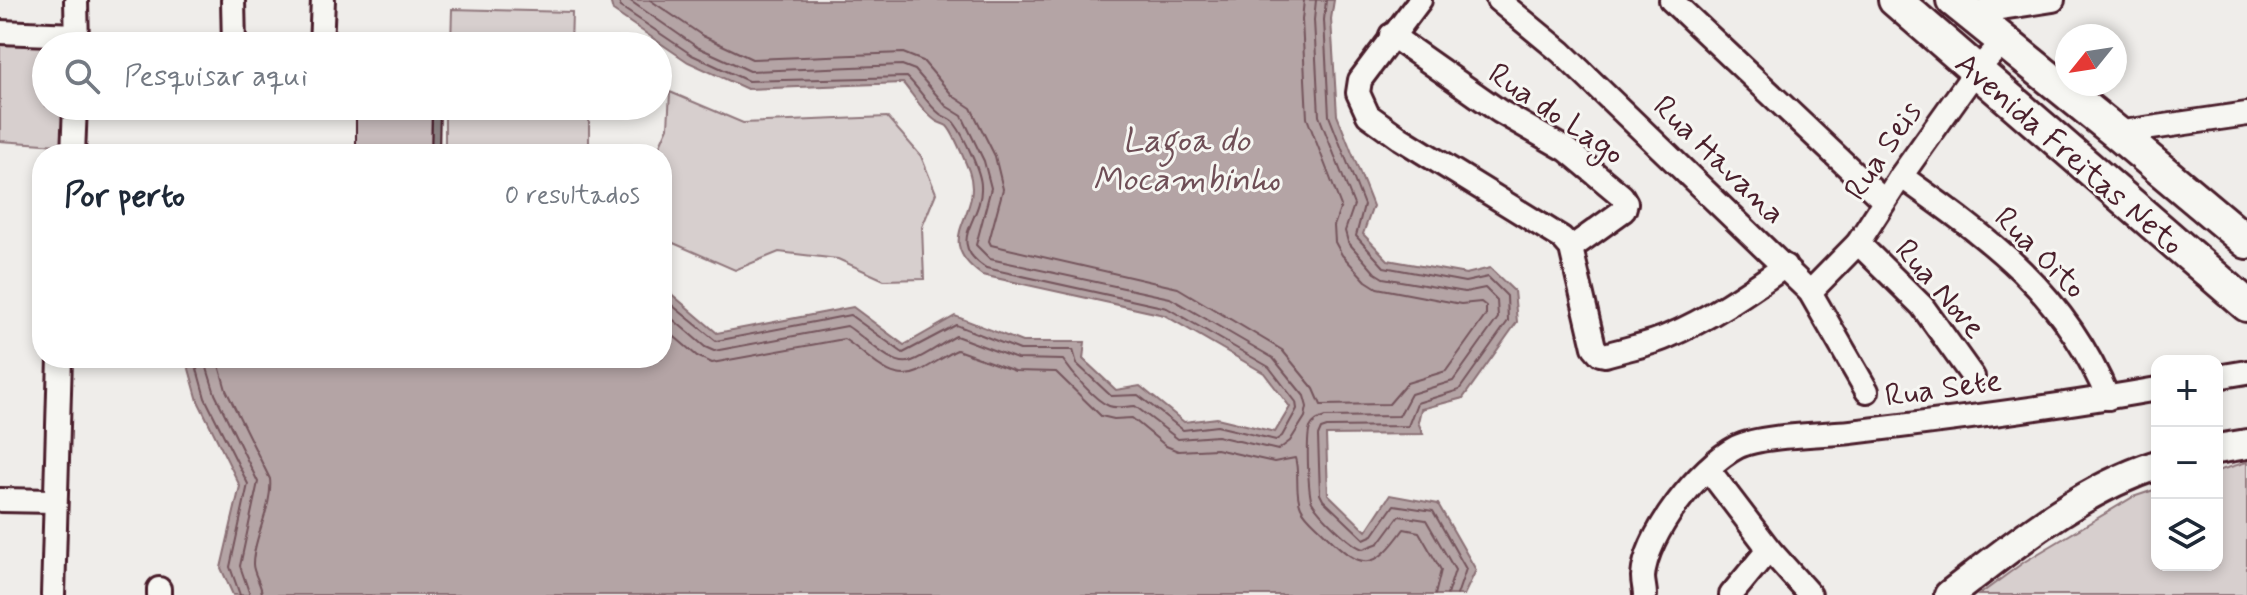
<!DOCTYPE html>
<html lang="pt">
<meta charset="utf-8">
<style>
body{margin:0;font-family:Mynerve,sans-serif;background:#f6f6f7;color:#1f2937}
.controls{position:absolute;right:24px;bottom:24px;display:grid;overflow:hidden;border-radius:16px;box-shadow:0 4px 12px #0003}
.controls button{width:72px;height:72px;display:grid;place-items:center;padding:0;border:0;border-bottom:2px solid #e0e1e3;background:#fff;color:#1f2937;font:40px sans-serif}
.compass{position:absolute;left:2055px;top:24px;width:72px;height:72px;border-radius:50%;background:#fff;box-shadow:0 4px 12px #0003;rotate:240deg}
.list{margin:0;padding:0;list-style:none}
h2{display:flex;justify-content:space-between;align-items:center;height:104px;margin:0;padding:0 32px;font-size:34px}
h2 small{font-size:26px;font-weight:400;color:#747a83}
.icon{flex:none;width:44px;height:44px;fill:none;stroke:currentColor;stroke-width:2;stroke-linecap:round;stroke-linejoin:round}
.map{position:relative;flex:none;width:2247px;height:595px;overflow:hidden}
.search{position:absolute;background:#fff;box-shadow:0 4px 12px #0003;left:32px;top:32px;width:640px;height:88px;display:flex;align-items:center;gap:20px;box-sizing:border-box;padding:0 28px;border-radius:44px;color:#747a83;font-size:30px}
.panel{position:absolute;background:#fff;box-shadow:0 4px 12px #0003;left:32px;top:144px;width:640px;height:224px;border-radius:32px}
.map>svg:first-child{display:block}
.green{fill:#d7cfce;stroke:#90777c;stroke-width:2}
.water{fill:#b4a4a5;stroke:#8a6f74;stroke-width:2}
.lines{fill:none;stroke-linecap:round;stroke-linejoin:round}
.shore{stroke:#74545c;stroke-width:2}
.minor-casing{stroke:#4a1f2b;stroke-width:28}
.tertiary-casing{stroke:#4a1f2b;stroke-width:34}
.secondary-casing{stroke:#4a1f2b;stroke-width:38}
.minor{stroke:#f6f6f2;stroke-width:22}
.tertiary{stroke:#f6f6f2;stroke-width:28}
.secondary{stroke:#f6f6f2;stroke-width:32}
.shaded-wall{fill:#8b8283;stroke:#4a1f2b;stroke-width:2}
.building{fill:#c6babb;stroke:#4a1f2b;stroke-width:2}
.labels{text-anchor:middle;stroke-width:6;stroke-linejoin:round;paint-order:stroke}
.street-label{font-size:32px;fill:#4a1f2b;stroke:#f6f6f2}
.water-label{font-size:34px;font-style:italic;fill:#6f4e56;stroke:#f6f6f2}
</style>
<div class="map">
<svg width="2247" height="595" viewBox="0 0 2247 595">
<rect width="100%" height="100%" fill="#efedea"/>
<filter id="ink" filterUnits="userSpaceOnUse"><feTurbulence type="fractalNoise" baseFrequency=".0125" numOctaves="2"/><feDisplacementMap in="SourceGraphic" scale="16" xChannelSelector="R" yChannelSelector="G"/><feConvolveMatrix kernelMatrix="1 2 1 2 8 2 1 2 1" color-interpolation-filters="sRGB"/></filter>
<g filter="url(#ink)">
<g class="green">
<path d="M452,9L572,12L571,46H451Z"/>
<path d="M0,31L77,46H46V106H75L73,146L0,141Z"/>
<path d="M670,92L743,123L887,117L921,156L936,193L922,227L924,279L884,280L838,259L779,252L735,270L662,238V154H656L668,127Z"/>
<rect x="445" y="106" width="144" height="48"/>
<path d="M2247,462V595H1979L2024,562L2133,497L2157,489V565H2217V471Z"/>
</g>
<path class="water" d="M610,0H1334L1331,19L1337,115L1373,206L1363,234L1388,260L1466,274L1490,268L1514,291L1517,322L1463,398L1421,409L1418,422L1423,434L1326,435L1328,494L1366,531L1390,495L1438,504L1476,570L1464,595H233L221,568L240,486L198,401L186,358H662V286L717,333L853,307L904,345L955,316L1022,342H1085L1083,359L1116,390L1140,386L1184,422L1217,418L1275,432L1290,407L1264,373L1164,315L982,275C929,237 985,216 969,171C965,161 954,133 947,126C944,124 939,123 936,121C923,112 913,95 903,83L747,89L688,62L613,11Z"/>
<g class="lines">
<g class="shore">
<path d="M618,0L621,7L692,55L748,81L907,77C919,88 927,104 940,114C945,118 951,118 955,124C964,136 981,172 981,186C983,221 944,241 986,268L1167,308L1269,367L1296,402L1297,409L1282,436L1276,440L1217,426L1183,430L1138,395L1111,396L1077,364L1073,350H1020L956,325L903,353L850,315L716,341L662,297"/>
<path d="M629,0L697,47L750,71L902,65L915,70L946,106L962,116L984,161L991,188L976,245L990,259L1170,298L1273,358L1304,396L1307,407L1305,417L1290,441L1278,450L1217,436L1178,439L1135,406C1127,406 1117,409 1109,406C1094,400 1072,373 1063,360L1017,359L956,336C941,344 927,355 912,361C892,369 864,336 847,326L714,351L705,347L662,310"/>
<path d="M650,0L703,36L752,59L903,53L923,61L953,96L971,108L995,156L1003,189L989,241L991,245L1178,288L1282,350L1314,389L1321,405L1389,404L1407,383L1446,371L1486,315V306L1481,302L1461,304L1377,288L1366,281L1342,255L1335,242L1334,226L1341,206L1307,118L1302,20L1304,0"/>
<path d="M1316,0L1314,20L1319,116L1354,205L1345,231L1348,242L1375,273L1383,278L1465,292L1485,288L1497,300L1498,318L1453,381L1411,394L1399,416L1325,417C1319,419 1313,421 1310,428C1306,437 1308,493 1312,502C1319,514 1350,545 1363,549L1379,543L1399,516L1426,520L1455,570L1447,595"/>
<path d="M1326,0L1324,20L1329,116L1364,205L1356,236L1384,267L1465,282L1488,277L1507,296L1508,321L1459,390L1417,403L1408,426L1327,427L1321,429L1318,436L1320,494L1323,500L1364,539L1373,535L1394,505L1433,511L1466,569L1457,595"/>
<path d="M662,326L697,356L712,363L844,339C866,352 889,385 918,372C931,366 944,356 957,350L1015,371L1056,372L1101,416L1114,419L1132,418L1166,446L1178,451L1216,449L1274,462L1295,458C1300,473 1294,492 1301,507C1306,518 1318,526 1326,535C1362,571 1374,571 1404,529L1419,532L1441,570L1435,595"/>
<path d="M194,358L205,398L248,484L230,567L240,595"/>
<path d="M204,358L215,394L258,482L240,566L250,595"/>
<path d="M217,358L226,390L270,479C273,507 253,538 253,564C253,574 262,584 262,595"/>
</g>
<g class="minor-casing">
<g id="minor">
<path d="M76,0L77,46"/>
<path d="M233,0L234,46"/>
<path d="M1420,0L1360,80L1358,93L1368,115L1400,138L1562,238L1571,248L1594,347L1600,354L1605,355C1625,349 1647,345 1666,337C1709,319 1747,293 1785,266"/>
<path d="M1498,0L1561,52L1810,292L1867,391"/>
<path d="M1671,0L1884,201"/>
<path d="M1968,13L2053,0"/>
<path d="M0,32L76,35"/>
<path d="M1391,35L1499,111L1567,150L1622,196L1626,203L1624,210L1571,248"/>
<path d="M321,46L323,0"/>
<path d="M2117,133L2247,114"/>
<path d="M73,154L75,106"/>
<path d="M1901,176C1991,240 2064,292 2108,398"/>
<path d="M1858,243L1922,306L1973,377"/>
<path d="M1810,292L1858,243L1901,176L1975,72L2004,41"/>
<path d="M2217,377L2247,372"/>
<path d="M1708,469L1769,549L1810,595"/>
<path d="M0,500L55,501"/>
<path d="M159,589V595"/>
<path d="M53,595L60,358"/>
<path d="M1645,595C1645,589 1643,583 1643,577C1646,534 1699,467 1737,447C1761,435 1821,435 1851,432C1953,420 2056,407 2157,389"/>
<path d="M1731,595L1769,549"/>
</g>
</g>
<g class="tertiary-casing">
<g id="tertiary">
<path d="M2217,449L2247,444"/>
<path d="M1949,595C2013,546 2079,490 2157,465"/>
</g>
</g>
<g class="secondary-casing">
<g id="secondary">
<path d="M1895,0L2247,305"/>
<path d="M1953,0L2117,133L2247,242"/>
</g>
</g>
<use href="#minor" class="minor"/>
<use href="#tertiary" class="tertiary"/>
<use href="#secondary" class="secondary"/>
</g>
<path class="shaded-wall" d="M432,106H440L439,154H431Z"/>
<path class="building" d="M356,106H432L431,154H356Z"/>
</g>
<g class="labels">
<g class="street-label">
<text transform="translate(1557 113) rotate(34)" y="11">Rua do Lago</text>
<text transform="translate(1882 150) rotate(-56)" y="11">Rua Seis</text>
<text transform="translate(2070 153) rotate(41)" y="11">Avenida Freitas Neto</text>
<text transform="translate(1720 159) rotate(44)" y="11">Rua Havana</text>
<text transform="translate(2041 252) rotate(45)" y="11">Rua Oito</text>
<text transform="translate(1941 288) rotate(49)" y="11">Rua Nove</text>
<text transform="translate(1943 387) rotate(-8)" y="11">Rua Sete</text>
</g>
<g class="water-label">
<text x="1186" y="151">Lagoa do<tspan x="1186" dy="39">Mocambinho</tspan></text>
</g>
</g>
</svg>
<div class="controls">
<button>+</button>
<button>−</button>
<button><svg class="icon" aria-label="layers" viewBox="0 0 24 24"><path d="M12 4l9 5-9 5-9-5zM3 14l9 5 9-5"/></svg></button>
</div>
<svg class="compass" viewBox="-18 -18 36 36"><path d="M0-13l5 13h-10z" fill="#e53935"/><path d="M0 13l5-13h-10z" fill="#747a83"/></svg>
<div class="search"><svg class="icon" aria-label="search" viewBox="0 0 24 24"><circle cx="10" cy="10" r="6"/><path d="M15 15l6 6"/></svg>Pesquisar aqui</div>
<section class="panel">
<h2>Por perto<small>0 resultados</small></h2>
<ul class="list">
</ul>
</section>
</div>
